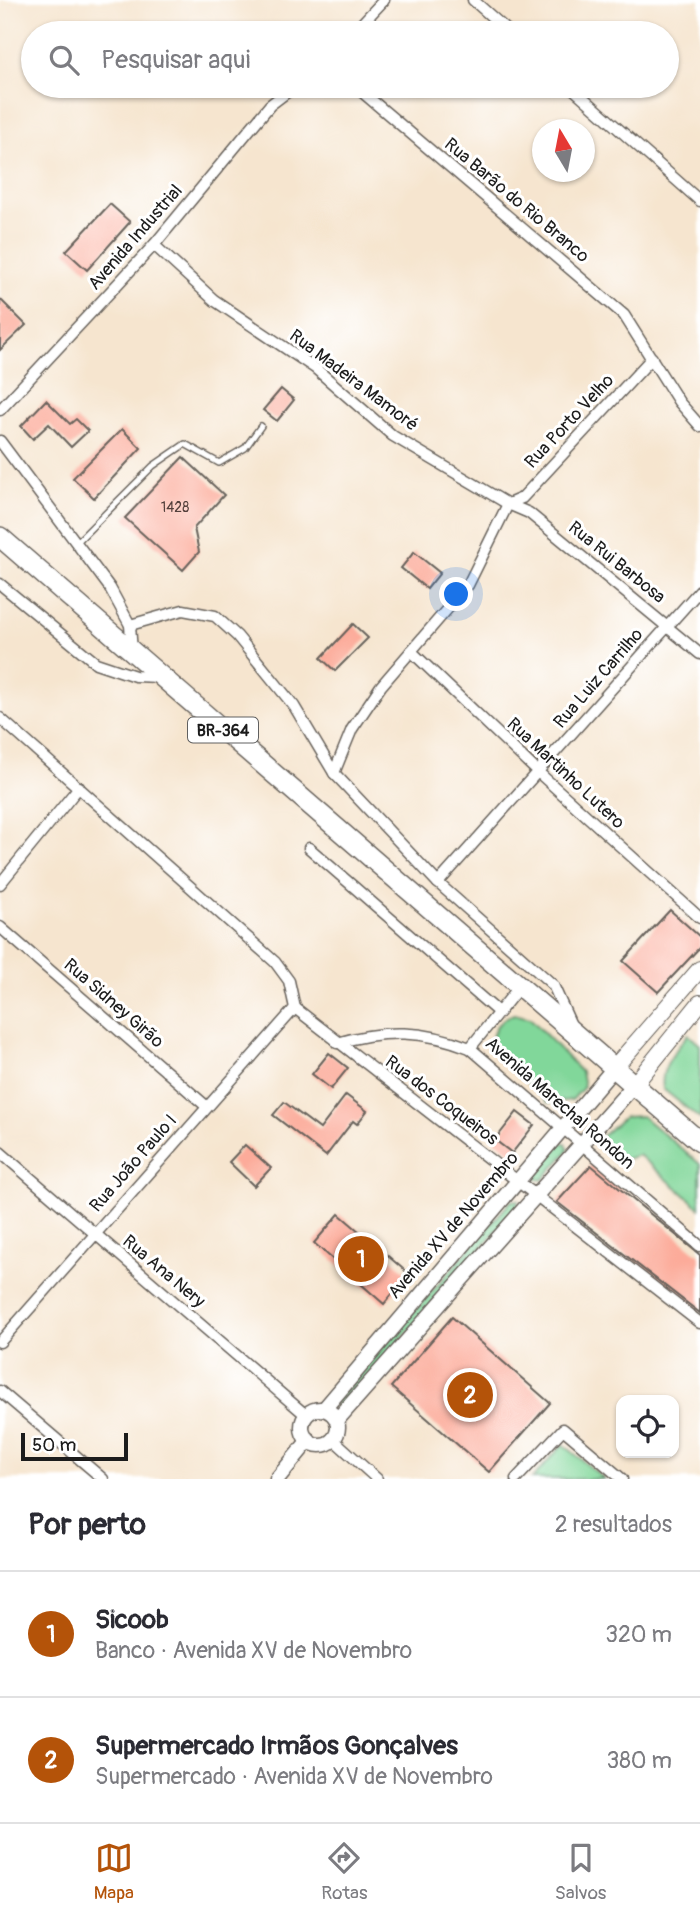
<!DOCTYPE html>
<html lang="pt">
<meta charset="utf-8">
<style>
body{margin:0;font-family:Pangolin,sans-serif;background:#f7f7f7;color:#2b2b33}
.controls{position:absolute;right:21px;bottom:21px;display:grid;overflow:hidden;border-radius:14px;box-shadow:0 2px 5px #0004}
.controls button{width:63px;height:63px;display:grid;place-items:center;padding:0;border:0;border-bottom:2px solid #e1e1e2;background:#fff;color:#2b2b33;font:35px sans-serif}
.compass{position:absolute;left:532px;top:119px;width:63px;height:63px;border-radius:50%;background:#fff;box-shadow:0 2px 5px #0004;rotate:350deg}
.scale{position:absolute;left:21px;bottom:18px;width:107px;box-sizing:border-box;padding-left:7px;border:4px solid #1c1c1c;border-top:0;font-size:19px;line-height:24px;white-space:nowrap;color:#1c1c1c;-webkit-text-stroke:5px #fff;paint-order:stroke}
.you{position:absolute;left:457px;top:595px;width:24px;height:24px;margin:-18px;border:5px solid #fff;border-radius:50%;background:#1a73e8;box-shadow:0 0 0 10px #1a73e833}
.badge{display:grid;place-items:center;width:46px;height:46px;border-radius:50%;background:#b45309;color:#fff;font-size:23px;font-weight:700}
.pin{position:absolute;translate:-50% -50%;border:4px solid #fff;box-shadow:0 2px 7px #0006}
.list{margin:0;padding:0;list-style:none}
h2{display:flex;justify-content:space-between;align-items:center;height:91px;margin:0;padding:0 28px;font-size:30px}
h2 small{font-size:23px;font-weight:400;color:#7c7c81}
.list li{display:grid;grid-template-columns:46px 1fr auto;gap:21px;align-items:center;box-sizing:border-box;height:126px;padding:0 28px;border-top:2px solid #e1e1e2}
.list b{display:block;font-size:26px;white-space:nowrap}
.list p{margin:0;font-size:23px;white-space:nowrap;color:#7c7c81}
.list em{font-size:23px;font-style:normal;color:#7c7c81}
.icon{flex:none;width:38px;height:38px;fill:none;stroke:currentColor;stroke-width:2;stroke-linecap:round;stroke-linejoin:round}
.map{position:relative;flex:none;width:700px;height:1479px;overflow:hidden}
.search{position:absolute;background:#fff;box-shadow:0 2px 5px #0004;left:21px;right:21px;top:21px;height:77px;display:flex;align-items:center;gap:18px;box-sizing:border-box;padding:0 24px;border-radius:38px;color:#7c7c81;font-size:26px}
.sheet{height:343px;background:#fff}
nav{display:flex;justify-content:space-around;align-items:center;box-sizing:border-box;height:98px;border-top:2px solid #e1e1e2;background:#fff;font-size:19px;color:#7c7c81}
nav a{display:grid;justify-items:center;gap:4px}
nav .on{color:#b45309}
.map>svg:first-child{display:block}
.green{fill:#81d79a;stroke:#4e7a5b;stroke-width:2}
.building{fill:#fcab9a}
.lines{fill:none;stroke-linecap:round;stroke-linejoin:round}
.service-casing{stroke:#68625b;stroke-width:8}
.minor-casing{stroke:#68625b;stroke-width:13}
.tertiary-casing{stroke:#68625b;stroke-width:17}
.secondary-casing{stroke:#68625b;stroke-width:18}
.trunk-casing{stroke:#68625b;stroke-width:22}
.service{stroke:#fff;stroke-width:5}
.minor{stroke:#fff;stroke-width:10}
.tertiary{stroke:#fff;stroke-width:14}
.secondary{stroke:#fff;stroke-width:16}
.trunk{stroke:#fff;stroke-width:19}
.labels{text-anchor:middle;stroke-width:6;stroke-linejoin:round;paint-order:stroke}
.number-label{font-size:14px;fill:#54403c}
.shield{fill:#fff;stroke:#606060;stroke-width:2}
.shield-label{font-size:16px;font-weight:bold;fill:#1c1c1c}
.street-label{font-size:18px;fill:#1c1c1c;stroke:#fff}
</style>
<div class="map">
<svg width="700" height="1479" viewBox="0 0 700 1479">
<rect width="100%" height="100%" fill="#fff"/>
<filter id="ink" filterUnits="userSpaceOnUse"><feTurbulence type="fractalNoise" baseFrequency=".0143" numOctaves="2"/><feDisplacementMap in="SourceGraphic" scale="14" xChannelSelector="R" yChannelSelector="G"/><feConvolveMatrix kernelMatrix="1 2 1 2 8 2 1 2 1" color-interpolation-filters="sRGB"/></filter>
<filter id="wash" filterUnits="userSpaceOnUse"><feTurbulence type="fractalNoise" baseFrequency=".00686" numOctaves="4" result="noise"/><feDisplacementMap in="SourceGraphic" scale="28" xChannelSelector="R" yChannelSelector="G"/><feGaussianBlur stdDeviation="1.57" result="paint"/><feColorMatrix in="noise" values="0 0 0 0 0 0 0 0 0 0 0 0 0 0 0 0 0 1.4 0 .05"/><feComposite in="paint" operator="in"/></filter>
<g filter="url(#wash)">
<rect width="100%" height="100%" fill="#f6e5cf"/>
<g class="green">
<path d="M514,1014L530,1018L581,1072L584,1087L572,1100L548,1103L491,1048C492,1030 496,1021 514,1014Z"/>
<path d="M688,1034L700,1045V1119L663,1089C659,1067 676,1051 688,1034Z"/>
<path d="M642,1116L700,1164V1208L639,1155L619,1161L600,1143L601,1137L624,1117Z"/>
<path d="M560,1143H566L569,1150L543,1180L536,1179L535,1172Z"/>
<path d="M518,1200V1206L341,1408L335,1407V1402L511,1201Z"/>
<path d="M563,1444L604,1479H532Z"/>
</g>
<g id="blocks">
<g class="building">
<path d="M110,204L130,222L87,270L66,251Z"/>
<path d="M0,299L26,325L0,350Z"/>
<path d="M281,389L294,400L277,421L263,410Z"/>
<path d="M46,400L70,424L76,419L88,431L71,447L49,424L33,439L21,426Z"/>
<path d="M122,429L141,448L94,498L73,478Z"/>
<path d="M183,457L224,495L194,528L199,552L183,570L125,518Z"/>
<path d="M414,552L440,573L427,589L401,568Z"/>
<path d="M353,624L368,638L335,671L321,658Z"/>
<path d="M670,910L700,937V947L658,992L623,961Z"/>
<path d="M329,1053L348,1068L331,1089L312,1074Z"/>
<path d="M346,1095L367,1111L357,1124L353,1121L326,1156L273,1115L284,1102L320,1129Z"/>
<path d="M517,1112L534,1125L512,1153L495,1140Z"/>
<path d="M245,1145L271,1168L254,1186L229,1162Z"/>
<path d="M591,1165L700,1255V1313L557,1202Z"/>
<path d="M339,1214L409,1274L384,1304L314,1243Z"/>
<path d="M452,1317L550,1403L489,1472L391,1387Z"/>
</g>
</g>
</g>
<g filter="url(#ink)">
<use href="#blocks" fill-opacity="0" stroke="#68625b" stroke-width="2"/>
<g class="lines">
<g class="service-casing">
<path id="service" d="M77,542L153,466L185,444L219,463L245,448L261,426"/>
</g>
<g class="minor-casing">
<g id="minor">
<path d="M473,0L510,33"/>
<path d="M353,33L384,0"/>
<path d="M355,86L624,315L679,402L700,426"/>
<path d="M570,86L700,201"/>
<path d="M154,245L214,300L315,368L393,436L508,504L529,513L700,654"/>
<path d="M0,410L154,245L270,105L295,86"/>
<path d="M0,441L110,588L130,625L132,652"/>
<path d="M508,504L522,498L652,358"/>
<path d="M0,584L96,663L135,676L159,677"/>
<path d="M130,625L183,610L215,616L237,636L294,706L334,773L438,883L553,985L571,1025"/>
<path d="M411,651L539,773L700,918"/>
<path d="M0,718L275,962L289,981L295,1008"/>
<path d="M334,773L352,729L381,686L468,585L508,504"/>
<path d="M309,848L498,1012"/>
<path d="M438,883L700,590"/>
<path d="M0,884L79,787"/>
<path d="M0,927L206,1106"/>
<path d="M295,1008L700,1323"/>
<path d="M337,1043C384,1029 424,1030 470,1048L700,1246"/>
<path d="M470,1048L520,986"/>
<path d="M0,1152L307,1416"/>
<path d="M0,1342L295,1008"/>
<path d="M0,1391L103,1479"/>
<path d="M333,1439L377,1479"/>
<path d="M516,1479L563,1429L622,1479"/>
</g>
</g>
<g class="tertiary-casing">
<g id="tertiary">
<path d="M324,1409L614,1068"/>
<circle cx="320" cy="1427" r="18"/>
<path d="M337,1420L634,1085"/>
<path d="M277,1479L309,1440"/>
</g>
</g>
<g class="secondary-casing">
<g id="secondary">
<path d="M614,1068L700,969"/>
<path d="M634,1085L700,1003"/>
</g>
</g>
<g class="trunk-casing">
<path id="trunk" d="M0,537L700,1142"/>
</g>
<use href="#service" class="service"/>
<use href="#minor" class="minor"/>
<use href="#tertiary" class="tertiary"/>
<use href="#secondary" class="secondary"/>
<use href="#trunk" class="trunk"/>
</g>
</g>
<g class="labels">
<g class="number-label">
<text x="175" y="512">1428</text>
</g>
<rect class="shield" x="188" y="717.5" width="70" height="25" rx="5"/>
<g class="shield-label">
<text x="223" y="736">BR-364</text>
</g>
<g class="street-label">
<text transform="translate(517 200) rotate(40)" y="6">Rua Barão do Rio Branco</text>
<text transform="translate(135 237) rotate(-49)" y="6">Avenida Industrial</text>
<text transform="translate(354 380) rotate(37)" y="6">Rua Madeira Mamoré</text>
<text transform="translate(569 421) rotate(-47)" y="6">Rua Porto Velho</text>
<text transform="translate(617 562) rotate(39)" y="6">Rua Rui Barbosa</text>
<text transform="translate(598 678) rotate(-49)" y="6">Rua Luiz Carrilho</text>
<text transform="translate(566 773) rotate(43)" y="6">Rua Martinho Lutero</text>
<text transform="translate(114 1003) rotate(41)" y="6">Rua Sidney Girão</text>
<text transform="translate(442 1100) rotate(37)" y="6">Rua dos Coqueiros</text>
<text transform="translate(560 1103) rotate(41)" y="6">Avenida Marechal Rondon</text>
<text transform="translate(133 1163) rotate(-49)" y="6">Rua João Paulo I</text>
<text transform="translate(453 1225) rotate(-49)" y="6">Avenida XV de Novembro</text>
<text transform="translate(164 1271) rotate(40)" y="6">Rua Ana Nery</text>
</g>
</g>
</svg>
<div class="controls">
<button><svg class="icon" aria-label="locate" viewBox="0 0 24 24"><circle cx="12" cy="12" r="6"/><path d="M12 2v4M12 18v4M2 12h4M18 12h4"/></svg></button>
</div>
<svg class="compass" viewBox="-18 -18 36 36"><path d="M0-13l5 13h-10z" fill="#e53935"/><path d="M0 13l5-13h-10z" fill="#7c7c81"/></svg>
<div class="scale">50 m</div>
<div class="you"></div>
<div class="pin badge" style="left:361px;top:1259px">1</div>
<div class="pin badge" style="left:470px;top:1395px">2</div>
<div class="search"><svg class="icon" aria-label="search" viewBox="0 0 24 24"><circle cx="10" cy="10" r="6"/><path d="M15 15l6 6"/></svg>Pesquisar aqui</div>
</div>
<section class="sheet">
<h2>Por perto<small>2 resultados</small></h2>
<ul class="list">
<li><span class="badge">1</span><div><b>Sicoob</b><p>Banco · Avenida XV de Novembro</p></div><em>320 m</em></li>
<li><span class="badge">2</span><div><b>Supermercado Irmãos Gonçalves</b><p>Supermercado · Avenida XV de Novembro</p></div><em>380 m</em></li>
</ul>
</section>
<nav>
<a class="on"><svg class="icon" aria-label="map" viewBox="0 0 24 24"><path d="M3 6l6-2 6 2 6-2v14l-6 2-6-2-6 2zM9 4v14M15 6v14"/></svg>Mapa</a>
<a><svg class="icon" aria-label="directions" viewBox="0 0 24 24"><path d="M12 3l9 9-9 9-9-9zM9 14v-3h6M13 9l2 2-2 2"/></svg>Rotas</a>
<a><svg class="icon" aria-label="saved" viewBox="0 0 24 24"><path d="M7 4h10v16l-5-4-5 4z"/></svg>Salvos</a>
</nav>
